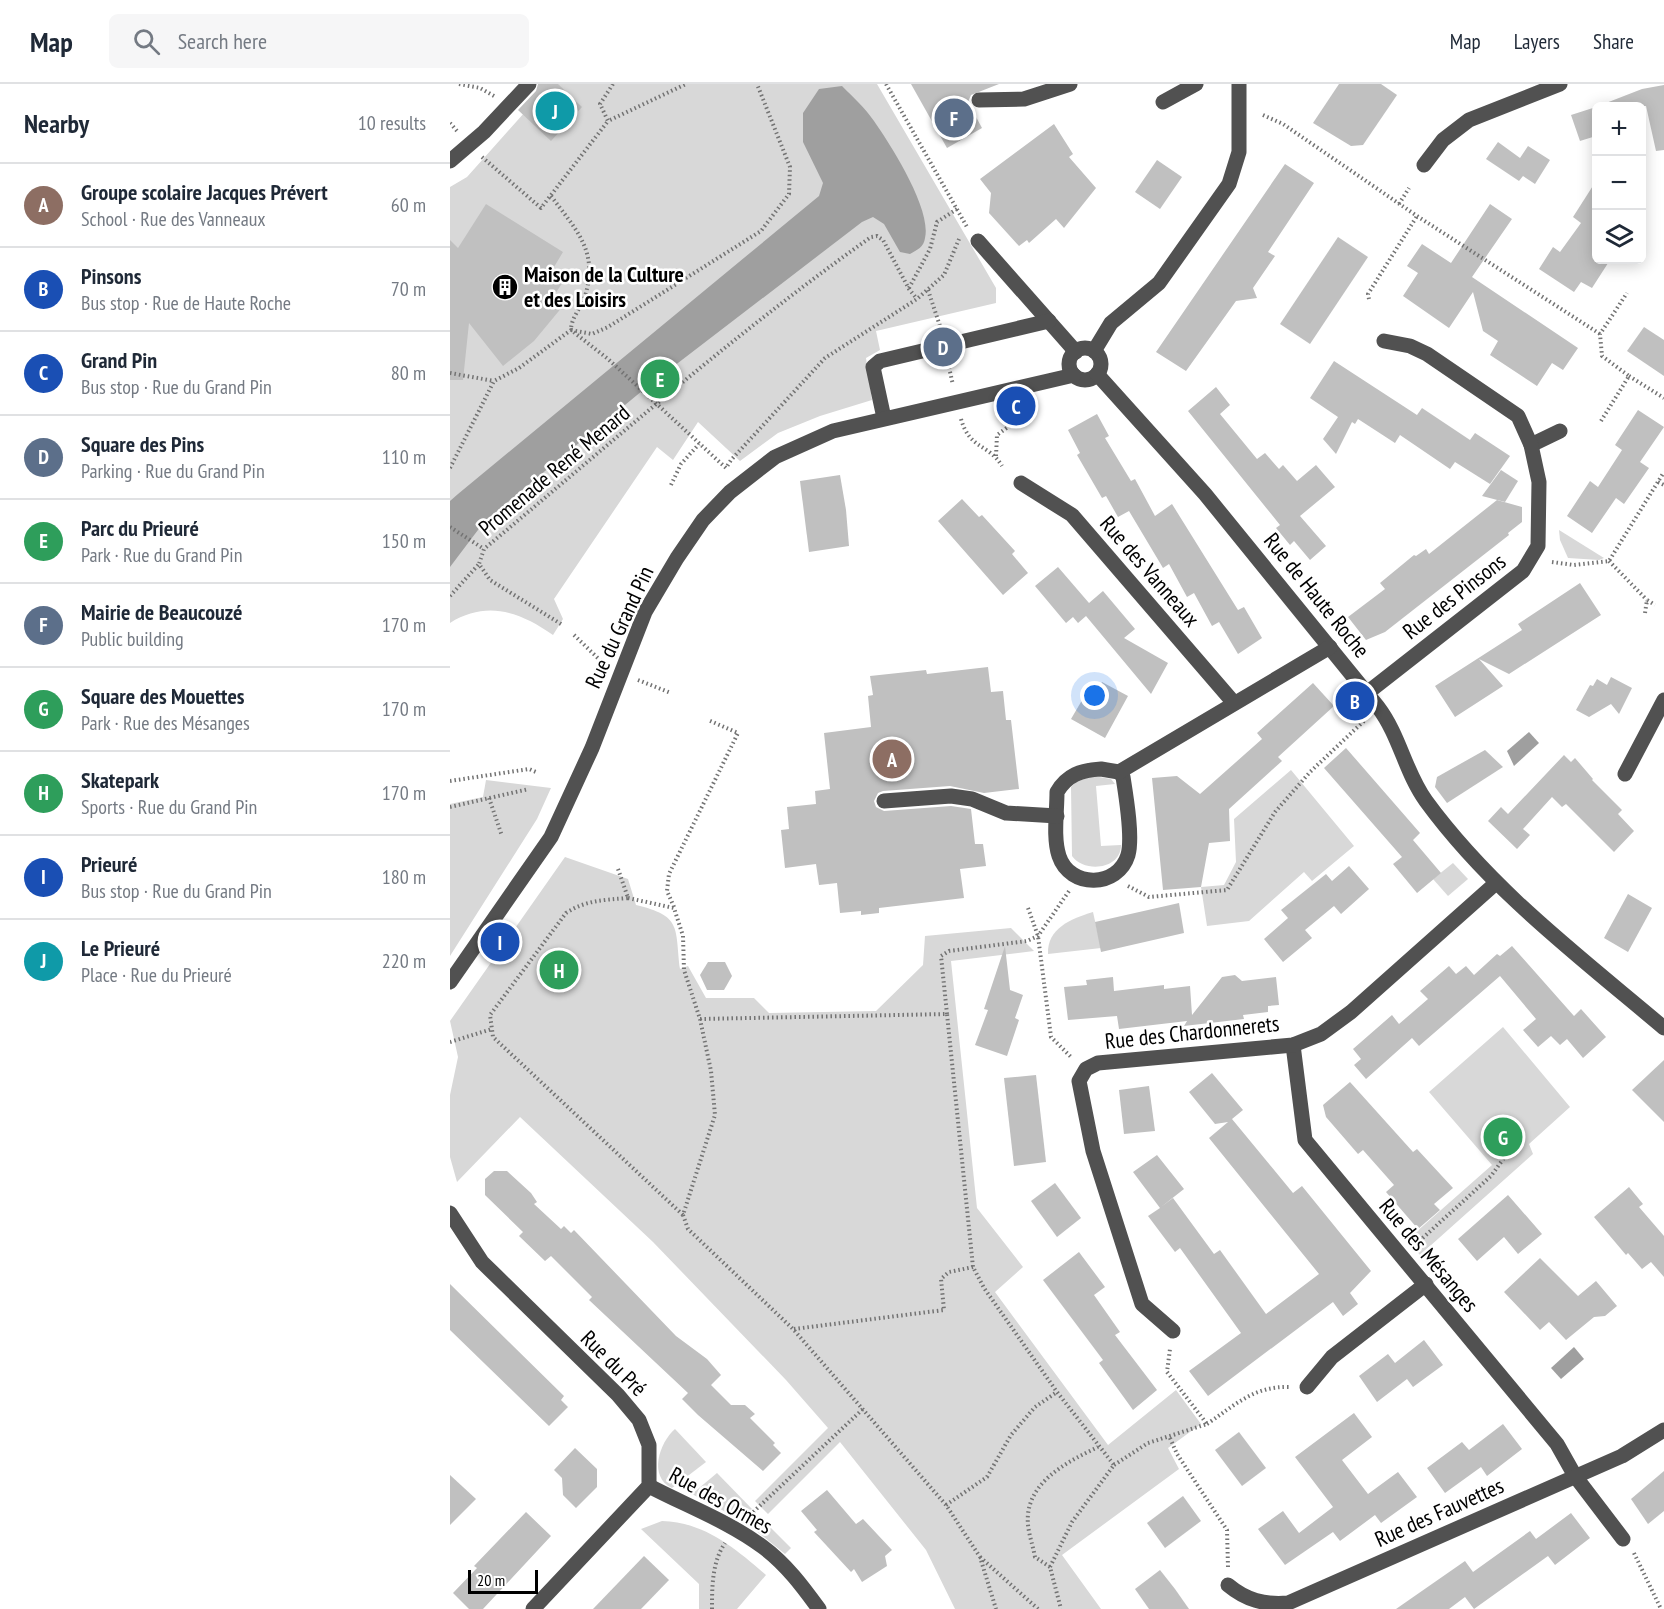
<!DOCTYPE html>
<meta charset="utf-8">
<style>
body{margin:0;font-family:"PT Sans Narrow",sans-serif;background:#f6f6f7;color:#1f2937}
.controls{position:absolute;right:18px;top:18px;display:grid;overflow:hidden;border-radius:9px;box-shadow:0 3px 15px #0003}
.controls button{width:54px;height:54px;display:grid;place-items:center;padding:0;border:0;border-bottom:2px solid #e0e1e3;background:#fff;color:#1f2937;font:30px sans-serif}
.scale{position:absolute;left:18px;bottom:15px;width:70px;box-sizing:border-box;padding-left:6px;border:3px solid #000;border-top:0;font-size:16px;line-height:21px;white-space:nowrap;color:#000;-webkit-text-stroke:4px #fff;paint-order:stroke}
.you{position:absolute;left:645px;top:612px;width:21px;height:21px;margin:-15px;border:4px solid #fff;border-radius:50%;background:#1a73e8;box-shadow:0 0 0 9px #1a73e833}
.badge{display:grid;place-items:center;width:39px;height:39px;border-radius:50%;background:#d93025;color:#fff;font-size:20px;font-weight:700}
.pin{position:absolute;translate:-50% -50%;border:3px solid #fff;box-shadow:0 2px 6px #0006}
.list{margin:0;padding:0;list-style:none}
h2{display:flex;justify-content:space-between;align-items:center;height:78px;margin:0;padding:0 24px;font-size:26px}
h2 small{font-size:20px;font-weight:400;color:#747a83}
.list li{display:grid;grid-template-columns:39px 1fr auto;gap:18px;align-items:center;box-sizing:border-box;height:84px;padding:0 24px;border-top:2px solid #e0e1e3}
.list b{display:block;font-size:22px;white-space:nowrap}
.list p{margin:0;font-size:20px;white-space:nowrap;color:#747a83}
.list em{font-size:20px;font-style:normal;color:#747a83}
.icon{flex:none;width:33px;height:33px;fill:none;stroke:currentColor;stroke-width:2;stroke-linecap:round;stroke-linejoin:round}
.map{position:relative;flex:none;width:1214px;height:1525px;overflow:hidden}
header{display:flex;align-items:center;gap:36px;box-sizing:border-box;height:84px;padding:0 30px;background:#fff;border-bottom:2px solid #e0e1e3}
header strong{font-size:28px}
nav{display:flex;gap:33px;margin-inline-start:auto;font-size:21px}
.search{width:420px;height:54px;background:#f6f6f7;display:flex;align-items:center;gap:15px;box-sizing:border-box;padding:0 21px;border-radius:9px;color:#747a83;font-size:22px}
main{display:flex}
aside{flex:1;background:#fff}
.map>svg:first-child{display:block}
.green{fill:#d8d8d8}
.water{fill:#9f9f9f}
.building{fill:#c0c0c0}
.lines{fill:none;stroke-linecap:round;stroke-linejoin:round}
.path{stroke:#737373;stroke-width:4;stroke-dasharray:1.5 3;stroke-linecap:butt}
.minor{stroke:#515151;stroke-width:15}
.labels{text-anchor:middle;stroke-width:5;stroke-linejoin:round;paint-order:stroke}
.poi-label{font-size:22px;font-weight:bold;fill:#000;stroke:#fff;text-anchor:start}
.street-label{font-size:22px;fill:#000;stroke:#fff}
</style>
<header>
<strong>Map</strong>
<div class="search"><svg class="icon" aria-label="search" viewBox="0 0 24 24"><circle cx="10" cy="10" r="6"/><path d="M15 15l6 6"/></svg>Search here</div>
<nav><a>Map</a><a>Layers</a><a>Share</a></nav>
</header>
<main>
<aside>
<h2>Nearby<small>10 results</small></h2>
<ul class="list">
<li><span class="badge" style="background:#8d6e63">A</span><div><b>Groupe scolaire Jacques Prévert</b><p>School · Rue des Vanneaux</p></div><em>60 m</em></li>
<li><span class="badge" style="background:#1a4fb4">B</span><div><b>Pinsons</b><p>Bus stop · Rue de Haute Roche</p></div><em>70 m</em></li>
<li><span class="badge" style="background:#1a4fb4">C</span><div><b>Grand Pin</b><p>Bus stop · Rue du Grand Pin</p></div><em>80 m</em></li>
<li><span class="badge" style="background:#5c6f8a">D</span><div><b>Square des Pins</b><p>Parking · Rue du Grand Pin</p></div><em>110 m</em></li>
<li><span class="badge" style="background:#2e9e5b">E</span><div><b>Parc du Prieuré</b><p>Park · Rue du Grand Pin</p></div><em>150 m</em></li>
<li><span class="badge" style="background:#5c6f8a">F</span><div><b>Mairie de Beaucouzé</b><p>Public building</p></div><em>170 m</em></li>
<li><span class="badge" style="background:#2e9e5b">G</span><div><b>Square des Mouettes</b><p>Park · Rue des Mésanges</p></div><em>170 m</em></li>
<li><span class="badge" style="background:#2e9e5b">H</span><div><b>Skatepark</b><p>Sports · Rue du Grand Pin</p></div><em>170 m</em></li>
<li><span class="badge" style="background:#1a4fb4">I</span><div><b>Prieuré</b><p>Bus stop · Rue du Grand Pin</p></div><em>180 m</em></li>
<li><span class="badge" style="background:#0f9aa8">J</span><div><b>Le Prieuré</b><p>Place · Rue du Prieuré</p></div><em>220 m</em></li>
</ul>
</aside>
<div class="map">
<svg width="1214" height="1525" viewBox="0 0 1214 1525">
<rect width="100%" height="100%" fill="#fff"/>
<g class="green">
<path d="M100,0H427L546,204V219L426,247L430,266L416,274L422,316L370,332L328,349L290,377L248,338L223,376L207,363L104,515L113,535L103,551C70,528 37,516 0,539V103L17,93Z"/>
<path d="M1109,446L1154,474L1149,476L1118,474L1110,456Z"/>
<path d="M841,686L904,762L862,797L854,788L799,837L757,842L751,803L774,801L786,778L784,735Z"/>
<path d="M643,692L661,695L665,700L646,702L651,762L671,761C671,786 634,789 622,772L621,703L626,698Z"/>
<path d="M36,696L101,704L87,735L0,872V720L33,713Z"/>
<path d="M115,773L178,795L186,821C232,832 225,843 230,885L238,882L256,914H304L319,929L426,927L473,881L475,852L561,844L584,867L501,877L527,1124L573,1183L545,1208L658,1361L726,1306L751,1340L718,1364L729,1385L612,1471L651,1525H505L476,1466L390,1358L318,1430L305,1417L378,1344L336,1296L203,1158L70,1033L7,1098L0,1073V1011L8,973L0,937Z"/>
<path d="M1003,779L1018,795L998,812L983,795Z"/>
<path d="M643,828L651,864L598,870C597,844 621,835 643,828Z"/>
<path d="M1053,943L1120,1023L1079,1060L1083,1070L970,1171L957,1156L1042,1081L979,1008Z"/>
<path d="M225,1345L256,1378L222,1404C198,1393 209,1359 225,1345Z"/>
<path d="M267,1389L302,1425L289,1435L242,1410Z"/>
<path d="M310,1433L341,1464L335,1470L300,1442Z"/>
<path d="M212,1437C254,1438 285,1464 316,1491L287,1525H249V1500L191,1445Z"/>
</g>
<g class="water">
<path d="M392,2C403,13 415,24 424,37C440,60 482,125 475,154C474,163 467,166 460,170L450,168L434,140L423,133L412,138L198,302L89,392L34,438L0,483V417L8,410L369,112L373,99L353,58V29L369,5Z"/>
<path d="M1079,648L1089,659L1064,682L1057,667Z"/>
<path d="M1124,1263L1134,1275L1111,1295L1101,1284Z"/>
</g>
<g class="building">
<path d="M88,0H108L132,23L101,57L68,26L86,7Z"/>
<path d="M461,0H549L521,11L518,18L532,44L497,64Z"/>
<path d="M889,0H931L947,11L913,61L901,62L863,39Z"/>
<path d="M1214,1V66L1206,67L1196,22H1157L1156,19L1192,5Z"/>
<path d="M1146,23V52L1130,57L1121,31Z"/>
<path d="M604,40L623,70L619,73L646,104L614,144L606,135L579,159L577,156L569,162L539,129L541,109L530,95Z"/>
<path d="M1048,58L1070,74L1078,62L1100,76L1085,100L1073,92L1069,97L1036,75Z"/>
<path d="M707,76L732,93L710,125L685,108Z"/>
<path d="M835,80L864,99L818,168L825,172L803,204L807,214L786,217L736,287L706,268Z"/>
<path d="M1146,97V176H1160L1142,204L1131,198L1124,208L1089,185L1103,163L1110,168L1131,139L1123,133Z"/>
<path d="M36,120L113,168L104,183L117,192L103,213L113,222L84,257L53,282L19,239L13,296H0V156L8,164Z"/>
<path d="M1040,120L1062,135L1022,193L1128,264L1113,286L1102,279L1087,302L1040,271L1048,257L1033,247L1023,208L999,244L953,212L968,189L957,182L972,160L1001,179Z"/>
<path d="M888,153L918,173L860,260L830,240Z"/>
<path d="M1194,243L1214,256V292L1177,267Z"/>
<path d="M884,277L967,331L972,324L1020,356L1025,349L1060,372L1040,400L1005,378L1000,385L950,351L945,359L908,335L905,340L902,338L886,370L873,355L888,333L860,314Z"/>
<path d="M766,303L780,321L770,330L807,375L815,369L829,385L833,381L847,397L866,381L885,403L850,432L876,462L860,476L844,457L840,461L826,444L830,441L738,327Z"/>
<path d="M1188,326L1214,343L1190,378L1199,384L1174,420L1166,414L1142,449L1117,432L1140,397L1148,403L1172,366L1165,361Z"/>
<path d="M647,330L659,352L655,354L681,397L685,395L705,432L722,420L788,526L794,523L812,554L788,570L769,538L762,542L744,509L737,513L719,480L713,484L679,427L668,433L656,412L652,414L627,371L630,369L618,346Z"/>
<path d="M1051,386L1068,397L1055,418L1032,412Z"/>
<path d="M390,391L396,426L399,462L359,468L350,397Z"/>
<path d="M512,415L529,433L532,431L565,467L562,470L578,489L553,511L488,437Z"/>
<path d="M1047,416L1072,423V438L1058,449L1059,451L935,548L916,556L898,533L935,505L930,499L964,471L966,472L976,465L979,470Z"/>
<path d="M608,483L639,519L653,507L685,545L674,554L718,579L701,610L636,532L628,539L623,533L616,539L585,502Z"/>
<path d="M1130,499L1151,531L1059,590L1029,575L1053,602L1005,633L985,602L1072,546L1068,540Z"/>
<path d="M538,583L541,608L553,607L556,636H561L569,705L534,709L500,702L433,707L428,709L424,717L426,723L434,727L501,722L521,725L525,760H533L536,782L510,785L514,814L429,824V829L411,831V827L390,829L387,799L369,801L366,780L335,784L331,746L339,745L337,723L366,720L365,707L380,705L374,649L421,643L418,612L423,611L420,592L476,586L477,590Z"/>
<path d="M1161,593L1182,604L1169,630L1161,620L1139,633L1126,626L1140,601L1143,602L1147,595L1157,601Z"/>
<path d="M652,598L678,612L655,654L621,635L638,606L646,610Z"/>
<path d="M863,599L884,622L828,673L832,677L779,725L780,757L759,759L751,803L713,806L702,694L727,692L750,710L812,655L807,649Z"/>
<path d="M896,664L970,749L963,756L991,789L967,809L943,780L952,773L874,684Z"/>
<path d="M1035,666L1053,683L997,719L985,703L987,693Z"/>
<path d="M1114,671L1121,678L1125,674L1143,695L1142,696L1172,726L1168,730L1184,747L1164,768L1116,720L1112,723L1102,713L1073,745L1080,751L1067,765L1038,737L1051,723L1058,730Z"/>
<path d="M899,782L919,805L891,830L884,822L855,846L862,854L833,878L814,855L838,834L831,826L876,790L882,797Z"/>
<path d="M1178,810L1202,824L1178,868L1154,854Z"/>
<path d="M729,819L734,849L651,868L645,838Z"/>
<path d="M555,862L560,906L573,911L565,934L569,936L557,972L525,961L538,926L534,925Z"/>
<path d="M1062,862L1124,932L1131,925L1156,953L1133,974L1117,955L1110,961L1101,952L1088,963L1073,946L1086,935L1050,892L969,962L962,954L916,995L904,981L911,975L903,965L942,931L949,940L978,915L970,907L999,882L1006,890L1016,882L1024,891L1047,870L1050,872Z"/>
<path d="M258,878H275L282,892L274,906H257L250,891Z"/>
<path d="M785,891L792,897L826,893L829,921L818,922V928L793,931L794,935L734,942L737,937L669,945L667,932L618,936L614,903L637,901L636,896L663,893L664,907L714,901V905L740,902L742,931L772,893Z"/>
<path d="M1214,976V1038L1182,1006Z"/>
<path d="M762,989L793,1026L782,1035L843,1109L852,1102L921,1187L900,1209L908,1220L893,1232L883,1218L758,1312L739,1287L791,1249L730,1164L725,1168L698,1132L710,1124L683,1088L707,1071L734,1105L711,1123L723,1114L764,1170L770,1166L816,1230L869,1190L759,1054L778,1038L765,1040L739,1008Z"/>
<path d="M586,991L596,1078L564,1082L554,994Z"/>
<path d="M900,998L963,1068L967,1065L1003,1104L984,1120L990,1126L968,1145L936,1108L944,1101L913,1066L908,1070L876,1033L873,1021Z"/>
<path d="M699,1002L705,1047L674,1050L669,1006Z"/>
<path d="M44,1087H57L81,1109L87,1118L84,1120L111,1145L114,1142L121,1149L124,1146L226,1252L257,1275L271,1291L261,1301L281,1321H295L305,1330L300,1334L325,1359L323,1361L331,1369L313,1387L248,1331L232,1315L238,1309L139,1216L142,1213L101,1172L95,1177L69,1152L73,1148L35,1111V1095Z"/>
<path d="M605,1099L631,1134L607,1153L581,1117Z"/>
<path d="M1179,1103L1193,1120L1189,1123L1214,1152V1193L1201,1178L1192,1185L1178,1169L1176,1171L1144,1133Z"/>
<path d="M1058,1111L1092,1150L1068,1170L1054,1153L1027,1177L1008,1155Z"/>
<path d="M629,1168L655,1203L644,1211L670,1248L665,1251L707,1306L683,1326L649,1279L653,1276L593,1196Z"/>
<path d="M1090,1174L1128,1212L1146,1197L1167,1222L1155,1232L1144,1233L1116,1256L1099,1238L1090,1246L1054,1208Z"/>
<path d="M0,1200L114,1312L111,1316L118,1323L99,1342L0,1246Z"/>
<path d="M974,1256L993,1281L963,1303L957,1295L927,1318L909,1292L938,1270L945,1279Z"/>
<path d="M904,1329L922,1353L892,1376L918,1410L948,1388L967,1413L931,1439L925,1431L890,1457L883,1448L835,1481L808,1445L833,1427L849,1449L883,1423L845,1373Z"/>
<path d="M1053,1340L1072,1365L1037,1392L1031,1383L995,1409L977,1384L1012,1358L1019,1366Z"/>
<path d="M789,1348L816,1384L792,1402L765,1366Z"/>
<path d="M125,1364L147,1385V1403L126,1424L113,1411L112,1394L104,1386Z"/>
<path d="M1214,1387V1427L1198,1440L1181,1415Z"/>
<path d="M0,1391L26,1415L0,1441Z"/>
<path d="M377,1406L406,1440L413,1435L442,1466L435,1472L437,1482L412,1498L404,1485L401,1488L364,1448L367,1446L351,1427Z"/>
<path d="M733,1412L751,1437L715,1464L697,1439Z"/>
<path d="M76,1428L101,1452L33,1525H19L3,1509L27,1484L24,1482Z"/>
<path d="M1121,1429L1140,1454L1105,1481L1098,1472L1024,1525L1015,1513L999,1525H946L1015,1477L1023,1488L1080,1447L1086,1455Z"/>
<path d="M194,1472L219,1496L191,1525H143Z"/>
<path d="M710,1486L725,1505L739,1525H699L685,1505Z"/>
</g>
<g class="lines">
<g class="path">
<path d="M9,0L30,4L44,12"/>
<path d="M163,0L150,20L158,37L236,0"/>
<path d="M436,0L517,143"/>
<path d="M813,31L833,40L967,132L1150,250"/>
<path d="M0,39L7,47"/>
<path d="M32,73L91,124L158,37"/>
<path d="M101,112C126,146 149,167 135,212C131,224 121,234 121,246L142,250L158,243L311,147L339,110L340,83L307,0"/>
<path d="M949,120L959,104"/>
<path d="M459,204L480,165L487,138L507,125"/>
<path d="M478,206L491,245"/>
<path d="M919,215L918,210L967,132"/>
<path d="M498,279L503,301"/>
<path d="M0,289L44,297"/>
<path d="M1179,292L1214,314"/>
<path d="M511,335C520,366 538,359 552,382"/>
<path d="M1151,337L1179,292L1152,272L1150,250L1177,209"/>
<path d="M546,372L547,351L573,332L577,321"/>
<path d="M0,384L44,297L69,284L121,246L158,275L276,384L281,376L375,274L467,215L494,191L509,155"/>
<path d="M1208,398L1214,401"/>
<path d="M221,401L231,380L249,360"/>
<path d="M0,443L34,465"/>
<path d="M1159,477L1197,516"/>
<path d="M1102,478L1124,481L1159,477L1214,388"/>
<path d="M0,512L29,480"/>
<path d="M1195,529L1197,516L1205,521"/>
<path d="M111,540L40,496L29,480L34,465C161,359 285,249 421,153L427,152L433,156L459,205L467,215"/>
<path d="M124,551L155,581"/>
<path d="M188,596L221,609"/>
<path d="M0,697L79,685L86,688"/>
<path d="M39,714L52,752"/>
<path d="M0,723L79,705"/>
<path d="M168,785L178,814"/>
<path d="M678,802L699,813L777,806L825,728L860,688L915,636"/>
<path d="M178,814L224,824L233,852L234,886L250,935L261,987L265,1031L233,1131L43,953L40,931L116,829C136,816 154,816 178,814Z"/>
<path d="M224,823L217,807L219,790L288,649L258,636"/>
<path d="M578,824L588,852L601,953L621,973"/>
<path d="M497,930L491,872L499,867L577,857L588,852L619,807"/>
<path d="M250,935L497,930L523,1183L534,1204L607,1308L664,1381L622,1438L600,1483L611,1525"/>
<path d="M0,958L42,945"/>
<path d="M233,1131L238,1145L343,1245L496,1421L530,1473L546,1525"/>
<path d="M966,1160L1041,1092L1059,1067"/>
<path d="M344,1245L494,1226L491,1195L499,1188L523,1183"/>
<path d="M757,1340C785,1321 804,1302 839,1303"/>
<path d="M720,1354L727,1370L777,1446L778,1483"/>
<path d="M664,1381L698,1359L757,1340L717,1288L720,1265"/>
<path d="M496,1421L537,1393L561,1351L585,1323L607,1308"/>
<path d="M300,1431L414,1324"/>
<path d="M1184,1469L1211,1525"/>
<path d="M530,1473L588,1525"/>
<path d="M600,1483L585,1473C583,1462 579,1451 578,1441C574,1399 617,1378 648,1363"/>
<path d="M262,1525C262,1503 262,1478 275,1459"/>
</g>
<g class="minor">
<path d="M529,16L574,15L620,0"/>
<path d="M713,18L746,0"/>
<path d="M0,77L34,48L79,0"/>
<path d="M974,81L993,56L1019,36L1110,0"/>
<path d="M528,157L626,268"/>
<circle cx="635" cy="280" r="16"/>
<path d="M644,267L661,239L709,199L779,100L789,68V0"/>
<path d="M647,290L755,410L928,623C950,652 955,688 976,717C1041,806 1130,873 1214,944"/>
<path d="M434,334L423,283L430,277L599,237"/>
<path d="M1081,361L1110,347"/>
<path d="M571,399L622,431L784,619"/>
<path d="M917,609L1073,487L1088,462L1089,398L1081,361L1068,332L977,270L960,262L934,257"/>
<path d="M651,685L669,688L673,693C676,712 683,753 678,771C668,804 620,805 609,772C603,754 607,728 607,708C617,691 631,686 651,685Z"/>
<path d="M669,688L880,563"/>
<path d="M1175,690L1214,616"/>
<path d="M434,717L501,712L522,715L556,729L607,732"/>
<path d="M0,898L101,753L142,664L195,528L227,474L253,436L280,408L325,373L383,347L624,291"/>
<path d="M843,961L855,1056L1107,1360L1125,1392L1173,1455"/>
<path d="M0,1129L32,1178L168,1311L189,1336L199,1361V1402L83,1525"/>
<path d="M723,1247L692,1220L643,1067L629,997L636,985L648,979L843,961L871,950L901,928L1046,799"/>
<path d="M857,1303L882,1273L976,1200"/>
<path d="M199,1402C237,1422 278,1437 313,1463C336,1480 353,1503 369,1525"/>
<path d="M778,1501C796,1516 814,1521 838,1519L1172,1372L1214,1346"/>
</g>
</g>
<defs>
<g id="building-disc" transform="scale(1.35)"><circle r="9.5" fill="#000" stroke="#fff"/><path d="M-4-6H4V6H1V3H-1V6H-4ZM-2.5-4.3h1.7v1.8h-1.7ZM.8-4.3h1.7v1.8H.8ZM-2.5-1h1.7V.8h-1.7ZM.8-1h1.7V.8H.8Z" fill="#fff"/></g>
</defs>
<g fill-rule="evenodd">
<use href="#building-disc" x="55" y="203"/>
</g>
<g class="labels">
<g class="poi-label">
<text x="74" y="198">Maison de la Culture<tspan x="74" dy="25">et des Loisirs</tspan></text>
</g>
<g class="street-label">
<text transform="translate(104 386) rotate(-40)" y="8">Promenade René Menard</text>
<text transform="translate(700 487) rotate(49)" y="8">Rue des Vanneaux</text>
<text transform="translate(867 511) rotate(51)" y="8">Rue de Haute Roche</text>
<text transform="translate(1004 512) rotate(-38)" y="8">Rue des Pinsons</text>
<text transform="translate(169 543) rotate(-65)" y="8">Rue du Grand Pin</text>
<text transform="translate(742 948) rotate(-6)" y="8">Rue des Chardonnerets</text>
<text transform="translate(979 1171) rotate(50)" y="8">Rue des Mésanges</text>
<text transform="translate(164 1279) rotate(45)" y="8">Rue du Pré</text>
<text transform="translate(271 1416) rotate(29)" y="8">Rue des Ormes</text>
<text transform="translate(989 1428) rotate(-24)" y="8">Rue des Fauvettes</text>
</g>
</g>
</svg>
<div class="controls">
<button>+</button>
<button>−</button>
<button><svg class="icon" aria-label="layers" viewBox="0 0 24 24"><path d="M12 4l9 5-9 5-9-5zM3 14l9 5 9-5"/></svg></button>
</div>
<div class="scale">20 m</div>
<div class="you"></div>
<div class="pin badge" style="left:442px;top:675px;background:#8d6e63">A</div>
<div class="pin badge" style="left:905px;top:617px;background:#1a4fb4">B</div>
<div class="pin badge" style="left:566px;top:322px;background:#1a4fb4">C</div>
<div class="pin badge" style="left:493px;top:263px;background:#5c6f8a">D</div>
<div class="pin badge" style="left:210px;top:295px;background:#2e9e5b">E</div>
<div class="pin badge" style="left:504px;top:34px;background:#5c6f8a">F</div>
<div class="pin badge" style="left:1053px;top:1053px;background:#2e9e5b">G</div>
<div class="pin badge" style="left:109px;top:886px;background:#2e9e5b">H</div>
<div class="pin badge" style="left:50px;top:858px;background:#1a4fb4">I</div>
<div class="pin badge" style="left:105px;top:27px;background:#0f9aa8">J</div>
</div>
</main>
